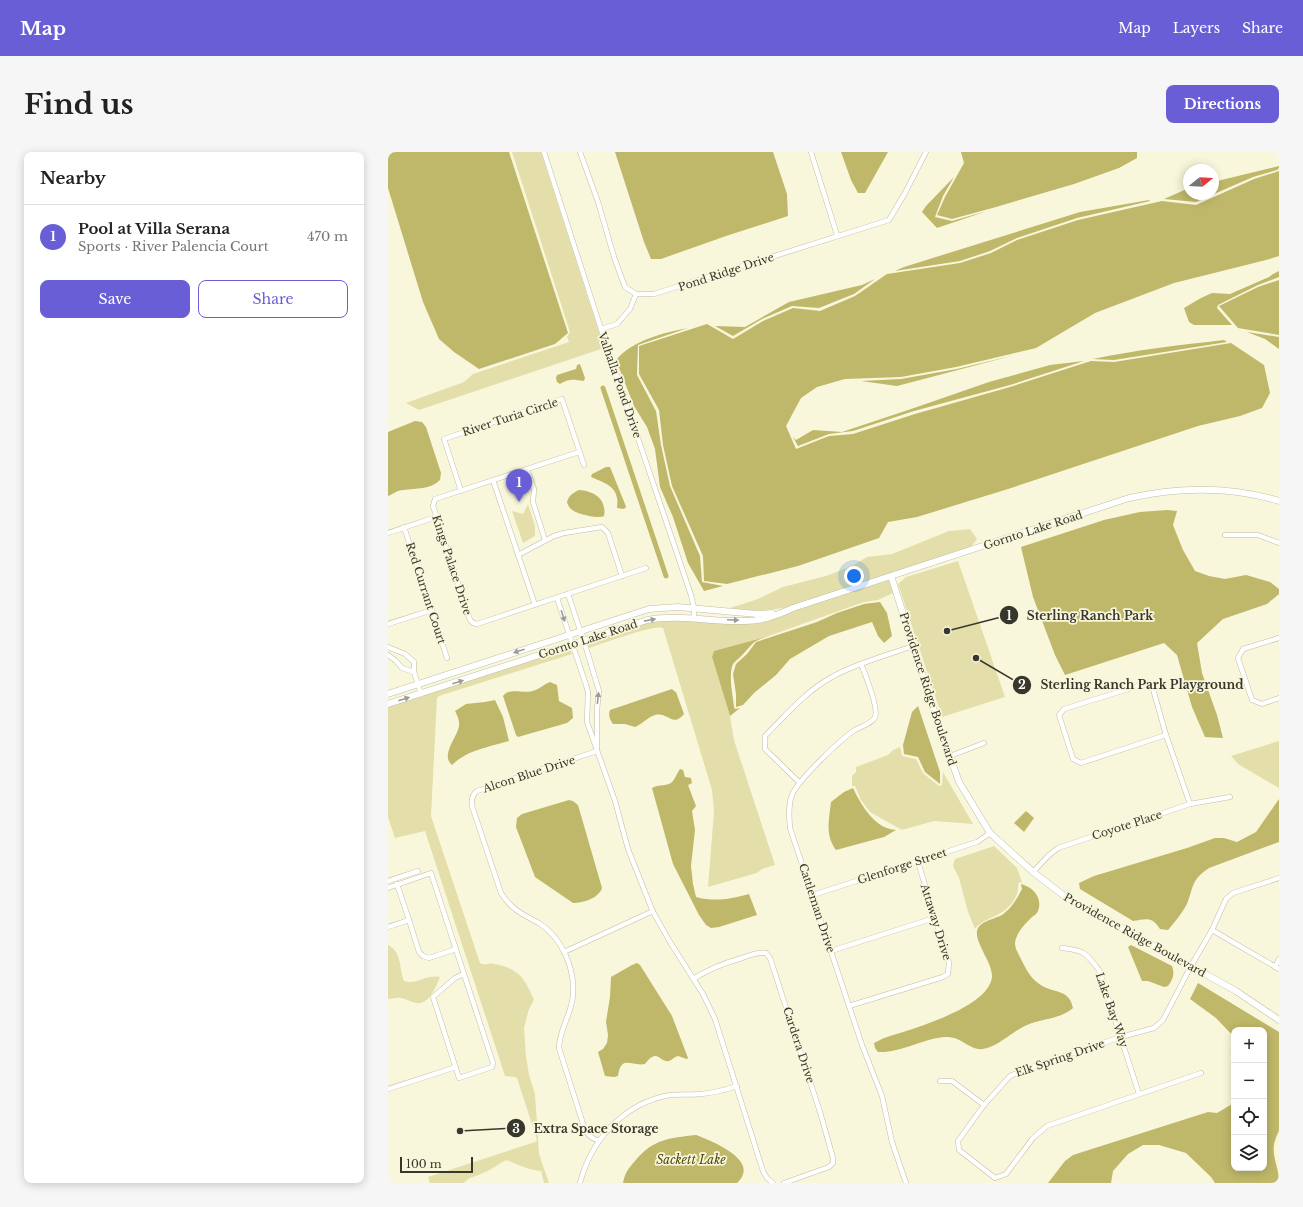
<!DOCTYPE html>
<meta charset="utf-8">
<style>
body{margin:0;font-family:"Libre Baskerville",serif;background:#f6f6f6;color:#222}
.controls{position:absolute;right:12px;bottom:12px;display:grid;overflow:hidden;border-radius:8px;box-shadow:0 2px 10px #0003}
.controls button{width:36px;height:36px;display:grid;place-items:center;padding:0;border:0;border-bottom:1px solid #e0e0e0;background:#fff;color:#222;font:20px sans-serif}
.compass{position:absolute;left:795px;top:12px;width:36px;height:36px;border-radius:50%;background:#fff;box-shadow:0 2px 10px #0003;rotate:72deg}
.scale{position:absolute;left:12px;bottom:10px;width:73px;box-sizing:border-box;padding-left:4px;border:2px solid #38372c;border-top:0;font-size:11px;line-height:14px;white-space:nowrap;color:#38372c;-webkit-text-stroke:3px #f9f7db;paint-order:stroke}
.you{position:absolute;left:466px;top:424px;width:14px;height:14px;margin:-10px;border:3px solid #fff;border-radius:50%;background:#1a73e8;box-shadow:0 0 0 6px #1a73e833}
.badge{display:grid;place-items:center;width:26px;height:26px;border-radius:50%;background:#6a5ed7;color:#fff;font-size:13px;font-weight:700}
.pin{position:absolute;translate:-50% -33px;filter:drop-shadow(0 1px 2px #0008)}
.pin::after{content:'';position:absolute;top:21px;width:14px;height:12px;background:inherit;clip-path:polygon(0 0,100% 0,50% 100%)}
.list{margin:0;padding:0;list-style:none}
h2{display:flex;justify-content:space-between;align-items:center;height:52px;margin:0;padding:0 16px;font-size:17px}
h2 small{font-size:13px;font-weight:400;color:#767676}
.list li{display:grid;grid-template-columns:26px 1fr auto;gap:12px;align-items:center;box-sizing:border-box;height:64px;padding:0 16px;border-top:1px solid #e0e0e0}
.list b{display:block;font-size:15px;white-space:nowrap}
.list p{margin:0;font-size:13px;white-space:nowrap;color:#767676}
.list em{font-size:13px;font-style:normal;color:#767676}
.actions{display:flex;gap:8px;padding:12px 16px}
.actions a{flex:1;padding:9px 0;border:1px solid #6a5ed7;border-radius:8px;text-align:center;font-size:14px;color:#6a5ed7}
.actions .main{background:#6a5ed7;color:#fff}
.icon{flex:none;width:22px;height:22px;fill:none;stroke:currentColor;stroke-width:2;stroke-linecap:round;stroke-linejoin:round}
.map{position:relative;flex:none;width:891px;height:1031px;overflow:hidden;border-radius:8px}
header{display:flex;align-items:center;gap:24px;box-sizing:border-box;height:56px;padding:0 20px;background:#6a5ed7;color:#fff}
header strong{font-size:19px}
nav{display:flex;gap:22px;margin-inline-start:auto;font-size:14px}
.intro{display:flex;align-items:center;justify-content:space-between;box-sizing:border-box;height:96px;padding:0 24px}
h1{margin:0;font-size:28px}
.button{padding:10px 18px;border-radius:8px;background:#6a5ed7;color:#fff;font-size:14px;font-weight:700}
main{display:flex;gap:24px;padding:0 24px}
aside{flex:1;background:#fff;border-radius:8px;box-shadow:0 2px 10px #0003}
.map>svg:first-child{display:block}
.green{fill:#e4dfaa}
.water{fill:#bfb769}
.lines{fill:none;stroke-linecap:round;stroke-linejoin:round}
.canal{stroke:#bfb769;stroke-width:5}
.minor-casing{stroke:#bfbda3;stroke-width:5.5}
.tertiary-casing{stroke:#bfbda3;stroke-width:7}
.minor{stroke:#fff;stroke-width:4.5}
.tertiary{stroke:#fff;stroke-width:6}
.oneway{fill:#9c9b96}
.labels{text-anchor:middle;stroke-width:3.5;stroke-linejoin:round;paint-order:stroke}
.street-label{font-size:11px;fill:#38372c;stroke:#f9f7db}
.water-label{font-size:12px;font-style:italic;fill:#4d4707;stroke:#f9f7db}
.leader{fill:none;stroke:#38372c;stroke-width:1.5}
.callout-dot{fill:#38372c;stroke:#f9f7db;stroke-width:1.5}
.mark-label{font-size:12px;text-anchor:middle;font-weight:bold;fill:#fff}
.callout-label{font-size:12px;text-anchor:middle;font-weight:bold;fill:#38372c;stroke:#f9f7db;stroke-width:3.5;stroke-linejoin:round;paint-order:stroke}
</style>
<header>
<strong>Map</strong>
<nav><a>Map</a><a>Layers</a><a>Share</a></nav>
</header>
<div class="intro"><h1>Find us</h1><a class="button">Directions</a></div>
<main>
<aside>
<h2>Nearby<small></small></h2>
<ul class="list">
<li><span class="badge">1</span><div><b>Pool at Villa Serana</b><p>Sports · River Palencia Court</p></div><em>470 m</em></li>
</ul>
<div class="actions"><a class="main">Save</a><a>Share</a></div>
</aside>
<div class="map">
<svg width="891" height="1031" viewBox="0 0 891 1031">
<rect width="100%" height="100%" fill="#f9f7db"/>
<g class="green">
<path d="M124,0H153L216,196L31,258L18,251L76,230L85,222L181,190L179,185L182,180Z"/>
<path d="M140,352L147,374V384L135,391L124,359L135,362Z"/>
<path d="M582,377L589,387L582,396L405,454C381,459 366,460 342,456L370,447L395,435L438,424L464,414L479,405L504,402L561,379Z"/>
<path d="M570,409L617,545L554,565L510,432L518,425Z"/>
<path d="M501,428L505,441L490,448L476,450L378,485L326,500L324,505L342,564L346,588L387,713L374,717L369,721L320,735L326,659L324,638L275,476C267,472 213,492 201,496L199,490L253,472L275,468H305L391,465L409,458Z"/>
<path d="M182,496L184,502L51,544L49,546L43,664L92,811C97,814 102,810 107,812C132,817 137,827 146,848L141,857L136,876L138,904L141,923L147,942L151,1002L161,1031H156L153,1019C139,1018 130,1012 118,1008L100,1019L80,1027L76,1031H42L40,1025L147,990L149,988L129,926L127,925L117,924L37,679L7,686L0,665V555Z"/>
<path d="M891,589V636L850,612L843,604Z"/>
<path d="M512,595L514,604L528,607L535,621L551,634L554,633L555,620L585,672L546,669L514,678L482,660L473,648L467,634H464V624L468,620V615L500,603L505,598Z"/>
<path d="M606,694L629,716L634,730L630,731C632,744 622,756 611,762C602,767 593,769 587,777L580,760L571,726L565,714L567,707Z"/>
<path d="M0,793C14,800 11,816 16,829C30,833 37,822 52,825C48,835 41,853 28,851C23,850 18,847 13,846C8,845 4,847 0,847Z"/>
</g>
<g class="water">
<path d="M0,0H121L180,181L167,192L91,217L66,200L51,187L35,150L0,36Z"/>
<path d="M227,0H385L399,42L400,64L338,84L273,107H263L256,90Z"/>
<path d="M453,0H500L477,41H470L463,28Z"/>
<path d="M573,0H749V6L731,16L686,32L608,55L564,67L549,63L557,45L576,11Z"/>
<path d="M891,14V16L889,18L865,25L808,50L776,47L801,36V42H825V30Z"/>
<path d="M891,19V104L878,108L786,131L707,161L648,196L568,215L513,225L457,227L429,235L413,246L398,274L408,297L441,284L465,282L527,262L622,235L703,209L726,210L843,191L876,213L882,241L874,256L852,264L810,274L620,337L529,365L500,370L491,386L410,414L339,432L316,429L315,404L284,334L275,293L271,258L251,222V194L319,172L345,187L375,169L405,156L432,159L467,144L499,122L572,111L603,101L629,88L690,68L774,49L808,53L866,27Z"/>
<path d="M566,25L555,44L547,65L564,69L599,59L549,76L534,60L538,54Z"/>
<path d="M761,48L762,49L689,66L629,86L602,99L572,109L507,119L516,115L692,60Z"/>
<path d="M891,119V125L870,133L830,153L829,156L844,173H806L801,170L796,156L813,146L824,141L842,142L881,125L885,122Z"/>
<path d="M487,127L466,142L431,156L404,154L374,167L345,184L327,174L357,175L401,150L474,133Z"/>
<path d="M891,128V183L850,176L831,154L870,135Z"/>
<path d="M300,176L250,193L249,223L268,259L273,293L282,334L312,404L314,430L335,434L316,439L300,411L285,365L272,335L267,297L259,275L246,254L228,208C245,188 275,181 300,176Z"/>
<path d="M859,180L891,185V197L877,187Z"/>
<path d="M836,188L839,190L726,208L705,207C748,198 792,193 836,188Z"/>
<path d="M627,203L509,234L473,229L513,227L569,217Z"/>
<path d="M696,209L622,233L526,259L465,279L441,282L410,294L405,285L408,288L425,278L454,280L526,256L601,230L662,213Z"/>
<path d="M192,212L197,226L196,229C186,228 182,226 172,232L169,230L168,226L169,223L188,217L189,213Z"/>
<path d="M27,269L34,270L38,275L53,321L52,328C42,338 29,336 15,338C10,338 5,342 0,344V280Z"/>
<path d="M218,315H222L237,352L238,355L236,357L229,356C229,353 230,350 229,346C227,333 214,330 203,325L204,322Z"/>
<path d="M191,338C206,339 219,347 216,364C209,367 187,362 182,356C181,355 179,351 179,350C181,343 185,341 191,338Z"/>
<path d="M779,358L789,359L785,373L795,398L807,419L821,424L837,427L858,423L882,430L891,437V442L879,452L835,467L809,491L814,521L829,563L835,586L817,585L804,555L789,503L776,491L677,523L667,503L645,445L633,395L716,368L752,360Z"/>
<path d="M492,450L499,461L504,484L496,491L490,484L484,470L441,484L402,507L388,523L366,541L355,553L348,555V542L345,522L348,512L359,502L368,490L429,470L449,461L476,452Z"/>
<path d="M378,485C363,490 366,491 356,501C353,505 348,508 345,512C340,524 345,543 346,555L347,557L352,556L342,564L324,505L326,499Z"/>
<path d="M162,530L169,533L171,549L184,556L185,566L179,571L130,585L128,583L115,544C122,535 134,542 145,539C152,537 156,532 162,530Z"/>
<path d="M284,537L286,539L288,540L296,562C284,576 281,560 267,563C260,565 254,572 247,575L237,572H225C222,568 220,563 222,558Z"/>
<path d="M107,548L115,565L121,589C101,595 79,598 64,613C52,603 69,586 71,574C72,569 69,563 67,559L78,552L97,550Z"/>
<path d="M530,554L552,620V632L537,620L530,605L516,602L515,593L524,560Z"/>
<path d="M292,617L295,618L297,625L303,626L304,631L300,633L308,654L304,659L307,678L303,714L305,732L308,745C327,750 342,747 361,742L369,763L331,775L323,776L318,773L311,763L285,712L264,636C270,632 281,635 285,629C288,625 289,621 292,617Z"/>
<path d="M465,636C473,653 487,677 508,678L496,685L448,698C437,683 441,668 443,650L456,640Z"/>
<path d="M891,647V690L821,716C803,728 806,734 799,752C794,761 787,770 780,778L772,777C764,764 758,767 745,769L692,737L691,731L706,724L799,696L827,686H836L849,690L868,680Z"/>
<path d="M181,648L185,649L190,653L214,736C211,746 195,751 185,751L147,725L128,675L129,666L134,662Z"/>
<path d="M638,659L646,666L636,680L626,671Z"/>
<path d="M633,732C645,735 655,746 650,759C649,762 645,764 643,766C637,772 628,781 627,791C627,797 631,803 634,809C638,817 642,825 650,831C662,842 681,835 685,856C670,869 649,866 633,876C622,882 604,899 590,897C579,895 571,884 558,885C535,886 514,901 490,900L487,896L486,891L496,886C521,878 601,856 604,825C605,811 587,792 589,779C591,769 607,767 614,763C624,756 629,747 634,737Z"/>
<path d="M743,793L784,814C787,822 785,827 780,834L776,835L760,829H754L740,795Z"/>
<path d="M249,811L252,813L284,864L300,906L299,907L290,904C286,905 284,908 281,909C271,911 270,895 257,912C244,915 233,902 230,924L226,925L217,924L210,900L215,897L219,891L220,883L218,870L222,845L223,825L244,813Z"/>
<path d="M810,831L891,880V979C879,1002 891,1009 891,1031H827L823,1025L798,1001L771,993H755L740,1002L725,1019L723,1031H660L677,1009L685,1003L820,960L829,961L846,951V1016H876V878H846V885L828,866L802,847Z"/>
<path d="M308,983C324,989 374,1009 349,1031H235C237,1021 240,1017 247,1009C265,987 281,986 308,983Z"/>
</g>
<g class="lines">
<path class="canal" d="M215,236L278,424"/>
<g class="minor-casing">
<g id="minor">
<path d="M156,0L213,177L303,443L306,456V466"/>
<path d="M192,0L210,50L226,105L237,135L248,142H266L501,68L517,41L538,0"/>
<path d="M423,0L449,83"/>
<path d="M213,177L229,172L242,157L248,142"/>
<path d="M191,300L47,347L45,354L82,468L85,471L89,472L258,416"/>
<path d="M139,317L146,337L145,350L157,388"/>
<path d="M105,328L147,453"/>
<path d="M73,339L56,287L174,247L196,313"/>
<path d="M16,375L59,506"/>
<path d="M0,381L42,367"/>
<path d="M837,383H870L891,391"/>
<path d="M130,403L166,384L176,381L214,375L220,381L234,424"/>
<path d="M180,442L199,499L211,539L209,558V595"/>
<path d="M169,446L198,533L200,540L199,570L227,649L240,697L265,760L282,790L315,842L327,867L375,1019L379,1026L385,1031"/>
<path d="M0,472L44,458"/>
<path d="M891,486L855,497L850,506L864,548L874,552L891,546"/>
<path d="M0,495L17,502L26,510V520L33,542"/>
<path d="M0,503L8,509L14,516L26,520"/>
<path d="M473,512C477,522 491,556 487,565C484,572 473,574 467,578C454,586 409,629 404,643C400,653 401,665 402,676L474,893L494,944L504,990L518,1031"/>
<path d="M756,532L765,537L778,583L693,611L685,607L671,563L676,557Z"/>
<path d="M778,583L802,652"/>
<path d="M209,599L89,639C84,643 83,648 84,654L113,741C124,758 134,762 151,771C174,786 187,816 185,843C184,862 171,877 171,896L196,975C199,983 203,986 211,989"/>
<path d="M562,604L596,591"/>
<path d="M411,630L377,597V584C398,563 418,539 444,525C466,512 500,503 525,494"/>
<path d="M645,720L661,703L670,696L802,652L842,645"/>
<path d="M0,729L30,719"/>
<path d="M0,736L43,721C64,784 84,848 105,911L104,915L71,926L45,845L67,826L76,822"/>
<path d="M425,743L589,690L602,681"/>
<path d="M21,768L31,800L35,804L41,806L68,797"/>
<path d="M0,775L21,768L9,732"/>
<path d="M824,778L891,817"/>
<path d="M674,796C696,798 698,801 711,818L751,942"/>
<path d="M443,799L546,766"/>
<path d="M176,800L265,759"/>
<path d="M887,815L891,807"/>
<path d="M305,827C321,817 336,811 354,806C362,803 370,800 378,801L382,806L432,960L445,1006V1011L441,1015L396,1031"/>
<path d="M461,854L555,825L560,822L561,811L530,710"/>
<path d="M813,921L659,974L645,986L618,1022L607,1026L571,998L570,989L596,953L622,924L638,917L733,885L766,876L775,868L803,814L824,778L838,747L845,741L891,726"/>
<path d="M552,929H564L596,953"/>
<path d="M0,937L68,915"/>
<path d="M192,1031C203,988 236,951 282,943C292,942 302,943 313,942C325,941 337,938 349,934"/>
</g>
</g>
<g class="tertiary-casing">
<g id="tertiary">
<path d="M503,424L549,568L571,630L602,681L645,720L679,746L848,839L891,868"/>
<path d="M0,542L261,457L290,455L369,462L384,461"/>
<path d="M0,552L259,468C296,461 333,473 370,468C383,466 394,461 405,456L741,346C791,335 842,334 891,349"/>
</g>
</g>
<use href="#minor" class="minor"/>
<use href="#tertiary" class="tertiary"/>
</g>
<defs><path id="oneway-solid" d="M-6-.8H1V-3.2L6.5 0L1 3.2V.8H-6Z"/></defs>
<g class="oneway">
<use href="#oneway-solid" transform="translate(175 464) rotate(72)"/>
<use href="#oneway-solid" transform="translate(262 468) rotate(-11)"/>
<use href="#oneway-solid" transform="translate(345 468) rotate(2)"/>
<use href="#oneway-solid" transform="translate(131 499) rotate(162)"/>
<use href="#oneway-solid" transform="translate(70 530) rotate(-18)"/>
<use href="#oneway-solid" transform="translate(210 546) rotate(-84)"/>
<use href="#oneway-solid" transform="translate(16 547) rotate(-18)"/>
</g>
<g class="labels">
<g class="street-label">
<text transform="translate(338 120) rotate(-18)" y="4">Pond Ridge Drive</text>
<text transform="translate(232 233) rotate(71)" y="4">Valhalla Pond Drive</text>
<text transform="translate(122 265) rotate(-18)" y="4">River Turia Circle</text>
<text transform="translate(645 378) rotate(-18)" y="4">Gornto Lake Road</text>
<text transform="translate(64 413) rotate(72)" y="4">Kings Palace Drive</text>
<text transform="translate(38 441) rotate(72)" y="4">Red Currant Court</text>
<text transform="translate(200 487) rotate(-18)" y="4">Gornto Lake Road</text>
<text transform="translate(540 537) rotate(72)" y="4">Providence Ridge Boulevard</text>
<text transform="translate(141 622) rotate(-18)" y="4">Alcon Blue Drive</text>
<text transform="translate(739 673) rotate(-18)" y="4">Coyote Place</text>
<text transform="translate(514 714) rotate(-18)" y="4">Glenforge Street</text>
<text transform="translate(429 756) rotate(72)" y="4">Cattleman Drive</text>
<text transform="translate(548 770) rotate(73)" y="4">Attaway Drive</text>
<text transform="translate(747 783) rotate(29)" y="4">Providence Ridge Boulevard</text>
<text transform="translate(724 858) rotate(71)" y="4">Lake Bay Way</text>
<text transform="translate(411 893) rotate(72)" y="4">Cardera Drive</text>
<text transform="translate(672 906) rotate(-19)" y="4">Elk Spring Drive</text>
</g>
<g class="water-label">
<text x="303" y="1012">Sackett Lake</text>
</g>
</g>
<path class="leader" d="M559 479L621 463M588 506L634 533M72 979L128 976"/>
<g class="callout-dot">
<circle cx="559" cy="479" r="4"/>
<circle cx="588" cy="506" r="4"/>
<circle cx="72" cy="979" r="4"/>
<circle cx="621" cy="463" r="10"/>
<circle cx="634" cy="533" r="10"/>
<circle cx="128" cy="976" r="10"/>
</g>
<g class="mark-label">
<text x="621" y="468">1</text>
<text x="634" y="537">2</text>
<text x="128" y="981">3</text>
</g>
<g class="callout-label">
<text x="702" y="468">Sterling Ranch Park</text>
<text x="754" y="537">Sterling Ranch Park Playground</text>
<text x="208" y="981">Extra Space Storage</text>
</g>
</svg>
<div class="controls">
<button>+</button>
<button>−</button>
<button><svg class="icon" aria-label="locate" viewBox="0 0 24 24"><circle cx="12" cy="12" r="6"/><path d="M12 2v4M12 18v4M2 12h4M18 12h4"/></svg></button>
<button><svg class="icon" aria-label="layers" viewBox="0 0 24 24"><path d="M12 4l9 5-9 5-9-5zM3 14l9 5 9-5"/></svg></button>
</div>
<svg class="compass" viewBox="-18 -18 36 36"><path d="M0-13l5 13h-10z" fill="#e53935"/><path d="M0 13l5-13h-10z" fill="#767676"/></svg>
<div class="scale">100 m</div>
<div class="you"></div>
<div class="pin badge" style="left:131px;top:350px">1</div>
</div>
</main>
